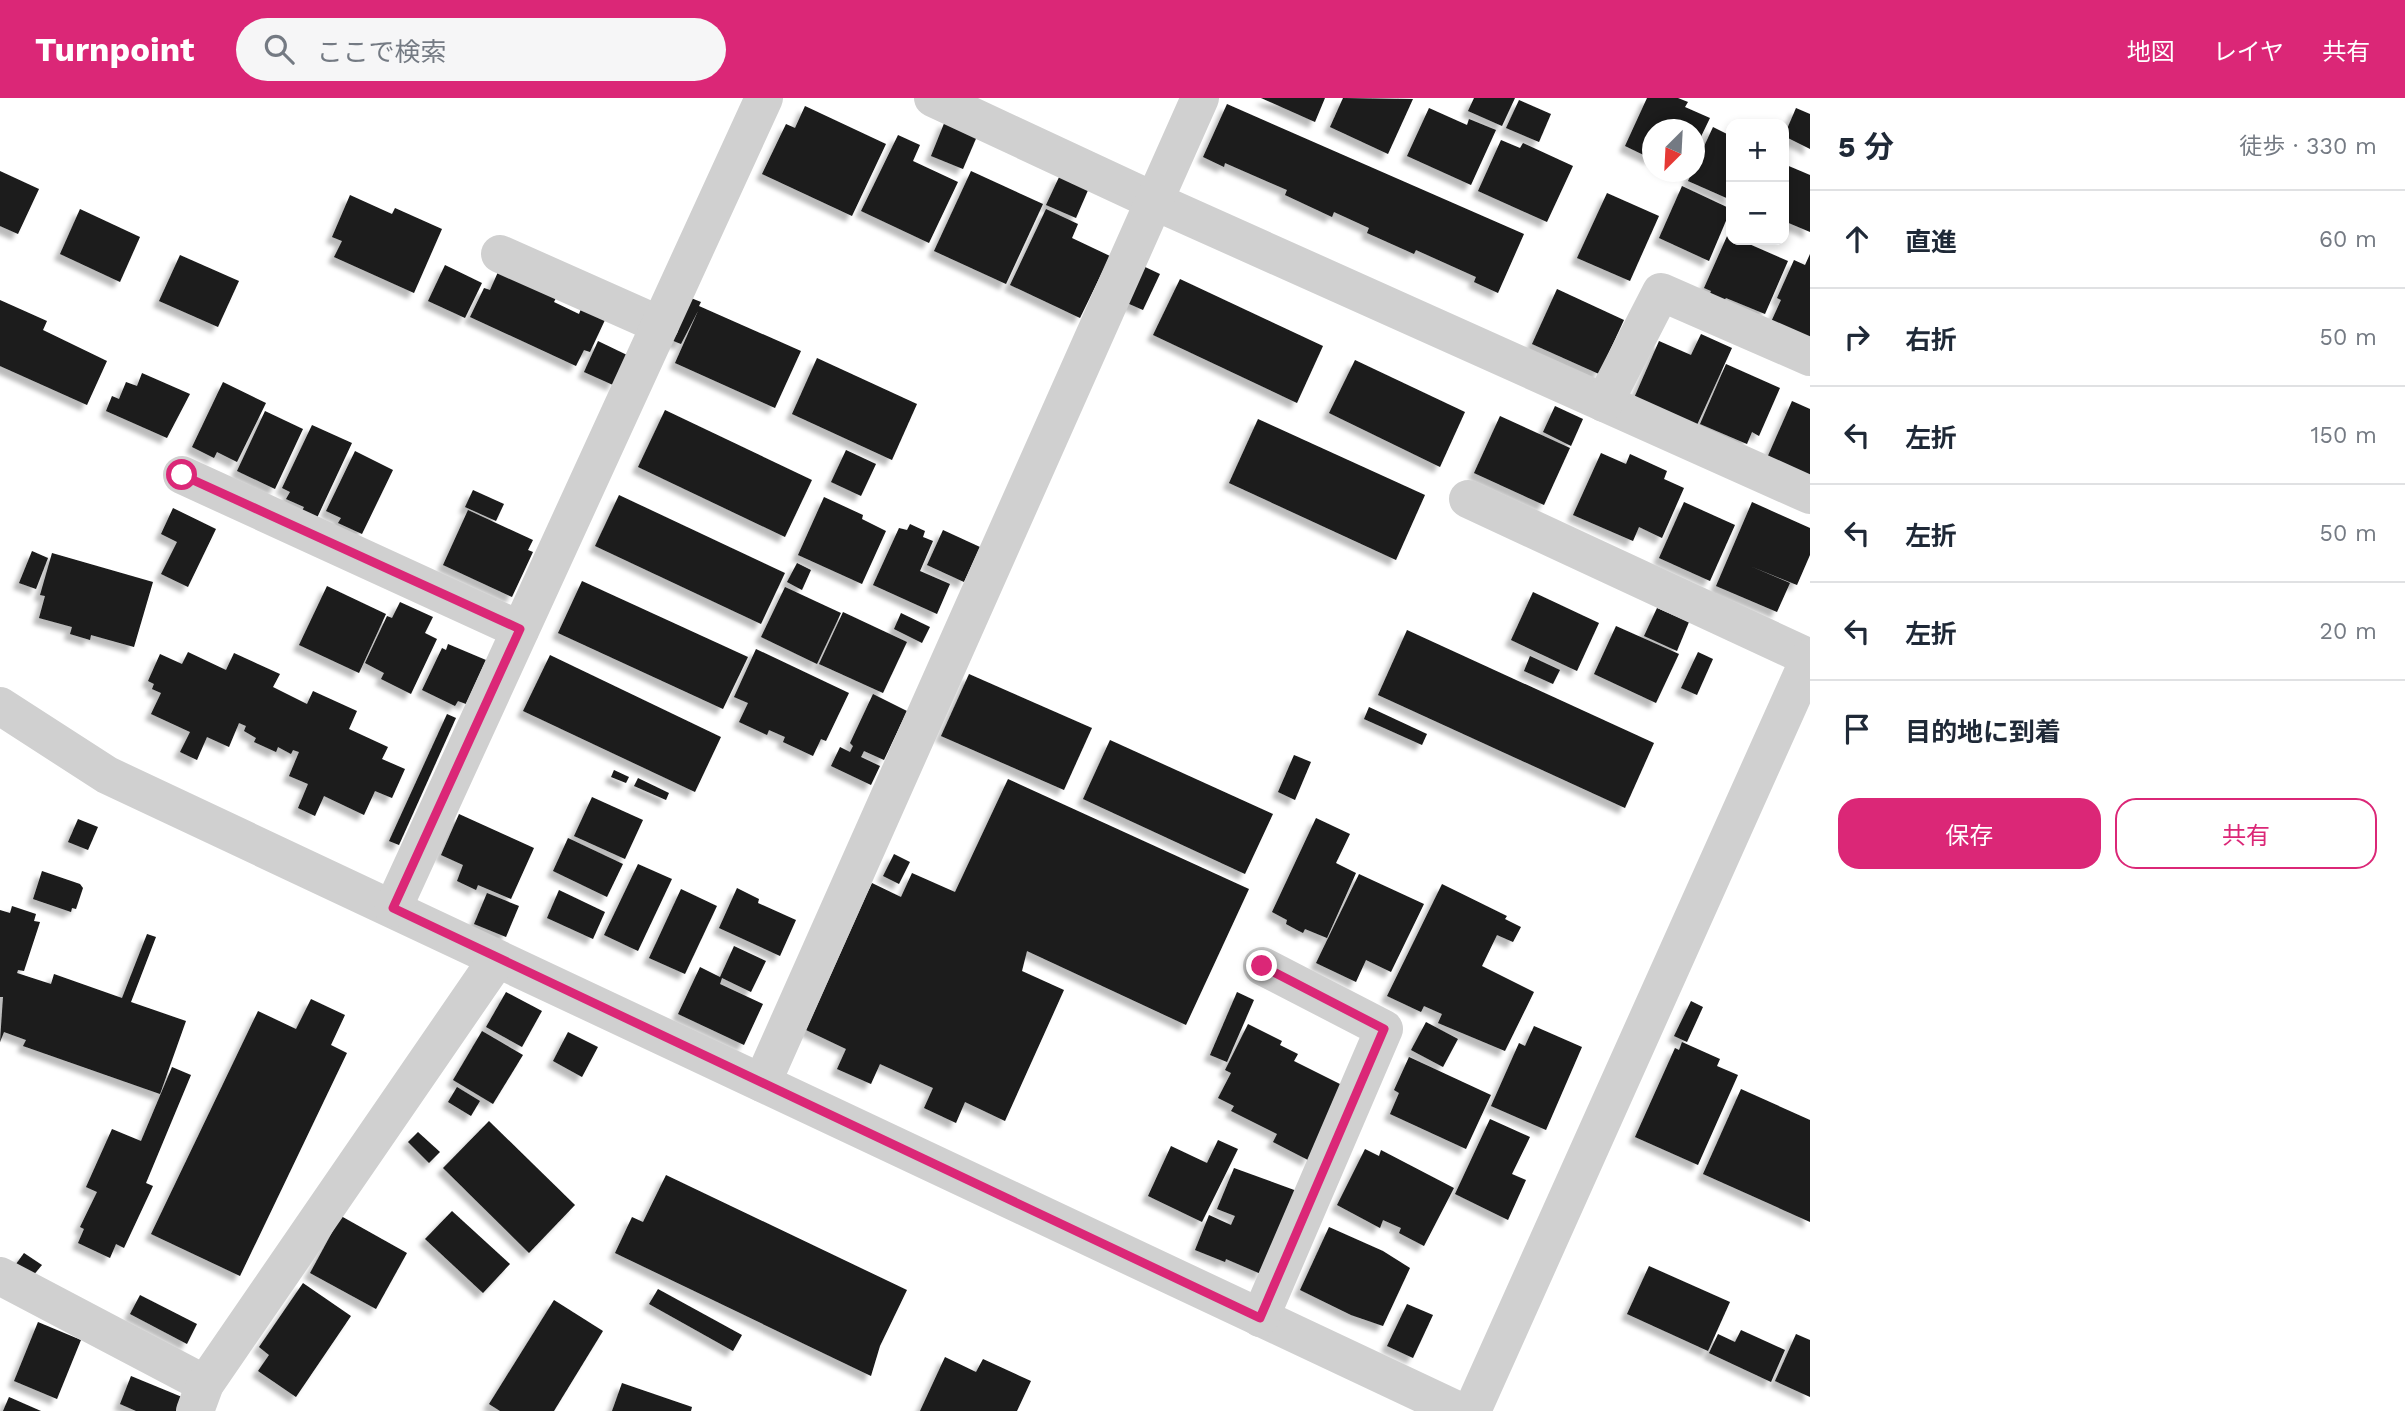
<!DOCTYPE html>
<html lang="ja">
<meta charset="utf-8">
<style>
body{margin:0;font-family:"Work Sans","Noto Sans JP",sans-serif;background:#f6f6f7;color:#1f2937}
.controls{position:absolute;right:21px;top:21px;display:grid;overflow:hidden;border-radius:14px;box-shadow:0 4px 10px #0003}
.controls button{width:63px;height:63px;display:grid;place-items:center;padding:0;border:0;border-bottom:2px solid #e0e1e3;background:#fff;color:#1f2937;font:35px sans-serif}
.compass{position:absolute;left:1642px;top:21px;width:63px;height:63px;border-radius:50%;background:#fff;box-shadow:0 4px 10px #0003;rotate:204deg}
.stop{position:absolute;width:21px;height:21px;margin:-16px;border:5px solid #db2777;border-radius:50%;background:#fff}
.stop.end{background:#db2777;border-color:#fff;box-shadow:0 2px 7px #0008}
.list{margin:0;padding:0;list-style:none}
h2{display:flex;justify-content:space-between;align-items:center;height:91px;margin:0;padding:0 28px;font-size:30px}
h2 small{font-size:23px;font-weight:400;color:#747a83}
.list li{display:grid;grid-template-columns:46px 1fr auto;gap:21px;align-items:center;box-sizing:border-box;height:98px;padding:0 28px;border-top:2px solid #e0e1e3}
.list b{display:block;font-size:26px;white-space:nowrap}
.list em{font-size:23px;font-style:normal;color:#747a83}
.actions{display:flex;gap:14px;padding:21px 28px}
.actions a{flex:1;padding:16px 0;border:2px solid #db2777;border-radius:21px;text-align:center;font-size:24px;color:#db2777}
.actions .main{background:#db2777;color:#fff}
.icon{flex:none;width:38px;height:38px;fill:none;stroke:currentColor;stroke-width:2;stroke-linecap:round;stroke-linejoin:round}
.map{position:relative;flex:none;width:1810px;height:1313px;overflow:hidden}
header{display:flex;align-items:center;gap:42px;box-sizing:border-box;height:98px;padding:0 35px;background:#db2777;color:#fff}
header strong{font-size:33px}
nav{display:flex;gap:38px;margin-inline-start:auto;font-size:24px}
.search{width:490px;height:63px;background:#f6f6f7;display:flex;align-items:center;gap:18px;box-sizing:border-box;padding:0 24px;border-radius:38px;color:#747a83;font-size:26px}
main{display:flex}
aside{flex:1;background:#fff}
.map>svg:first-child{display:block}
.building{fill:#1a1a1a;filter:url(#shadow)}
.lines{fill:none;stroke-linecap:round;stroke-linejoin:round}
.street{stroke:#d0d0d0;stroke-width:38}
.route{stroke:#db2777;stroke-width:9}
</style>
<header>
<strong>Turnpoint</strong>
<div class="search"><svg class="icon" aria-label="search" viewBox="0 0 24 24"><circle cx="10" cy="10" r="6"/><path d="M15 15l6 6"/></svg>ここで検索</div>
<nav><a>地図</a><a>レイヤ</a><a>共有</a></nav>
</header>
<main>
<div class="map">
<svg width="1810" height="1313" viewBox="0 0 1810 1313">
<defs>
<filter id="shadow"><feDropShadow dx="-6" dy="6" stdDeviation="2" flood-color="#0004"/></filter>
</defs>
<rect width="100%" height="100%" fill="#fff"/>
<g class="building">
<path d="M1261,0H1325L1315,24Z"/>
<path d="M1343,0L1413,1L1388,56L1330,29Z"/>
<path d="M1474,0H1515L1502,28L1468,13Z"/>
<path d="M1647,0H1678L1688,4L1685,9L1710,20L1694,53V32H1652V61L1625,48Z"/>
<path d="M1519,2L1551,16L1539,44L1506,30Z"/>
<path d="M1227,6L1524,136L1498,195L1474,184L1476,179L1416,152L1414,156L1367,135L1369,130L1334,114L1332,119L1285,97L1287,92L1225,65L1224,69L1203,59Z"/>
<path d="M805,8L886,46L852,118L762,76L786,26L795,30Z"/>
<path d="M1429,10L1467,27L1469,21L1496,32L1471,87L1407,58Z"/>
<path d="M1796,10L1810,16V51L1784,38Z"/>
<path d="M945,23L978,36L963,71L931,58Z"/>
<path d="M1713,29L1731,38V102L1688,83Z"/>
<path d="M898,37L920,47L913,63L958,84L929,145L861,113Z"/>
<path d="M1501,42L1520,50L1523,45L1573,68L1547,124L1478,93Z"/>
<path d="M1784,66L1810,77V134L1784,123Z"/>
<path d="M0,73L39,91L18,136L0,128Z"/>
<path d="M971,73L1043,106L1006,186L934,153Z"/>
<path d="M1060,77L1089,90L1076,120L1046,107Z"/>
<path d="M1682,88L1731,111L1709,163L1659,140Z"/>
<path d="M1607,95L1659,118L1630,183L1577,160Z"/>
<path d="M350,97L392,116L395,110L442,131L414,195L334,159L342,143L332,139Z"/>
<path d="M80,111L140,139L120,184L60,156Z"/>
<path d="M1046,111L1078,126L1072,140L1110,158L1080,220L1010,187Z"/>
<path d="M1728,136L1731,142H1740L1788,163L1765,216L1726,200L1723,204L1709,198L1711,193L1704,190Z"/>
<path d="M1810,156V241L1771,224L1781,202L1777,200L1794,162L1805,167Z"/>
<path d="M180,157L239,183L218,229L159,203Z"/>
<path d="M445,167L482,185L465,220L428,203Z"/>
<path d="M1143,168L1160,176L1143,212L1127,205Z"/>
<path d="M498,174L556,200L554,204L579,216L581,211L605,222L590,254L584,252L576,268L470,219L484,190L490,192Z"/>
<path d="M1180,181L1323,248L1297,305L1153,237Z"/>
<path d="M1557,191L1624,222L1599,276L1532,246Z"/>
<path d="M691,200L701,204L699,208L801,253L775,310L675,265L698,213L681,246L671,242Z"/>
<path d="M0,202L47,223L43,232L107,263L87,307L0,268Z"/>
<path d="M1701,236L1732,250L1697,327L1634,300L1659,243L1691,257Z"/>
<path d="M598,243L627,257L613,287L584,274Z"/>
<path d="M817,260L917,306L892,362L792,316Z"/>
<path d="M1355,262L1465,314L1440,369L1329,315Z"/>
<path d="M1726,266L1780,290L1759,338L1752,334L1747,346L1700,326Z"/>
<path d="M142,275L190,296L167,340L106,313L112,298L119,301L126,284L137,288Z"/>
<path d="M223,284L266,305L237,364L217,354L214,360L192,349Z"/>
<path d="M1792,303L1810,311V379L1767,360Z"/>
<path d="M1555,308L1583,321L1571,348L1543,334Z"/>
<path d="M665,312L812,382L785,439L638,369Z"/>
<path d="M265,313L303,331L275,391L237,373Z"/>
<path d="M1500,318L1570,350L1544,407L1474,375Z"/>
<path d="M1258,321L1425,397L1396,462L1229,385Z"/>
<path d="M312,327L352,345L316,422L301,415L304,409L286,401L290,394L282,390Z"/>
<path d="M846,352L876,366L861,398L831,384Z"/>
<path d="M355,353L393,372L362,436L338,425L341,420L326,413Z"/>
<path d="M1601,355L1626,366L1630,356L1667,373L1664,381L1684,390L1662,440L1639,429L1633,443L1573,417Z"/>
<path d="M473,392L504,406L496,423L465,409Z"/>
<path d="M619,397L785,475L761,526L595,448Z"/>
<path d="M824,399L863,417L862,421L886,433L862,486L798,457Z"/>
<path d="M1684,404L1735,427L1710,483L1659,460Z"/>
<path d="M1752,404L1810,430V457L1797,487L1750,468L1790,485L1777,514L1716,488Z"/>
<path d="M173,410L216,431L188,489L161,476L177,444L161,436Z"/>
<path d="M468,412L533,442L528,452L533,454L512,499L443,467Z"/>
<path d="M910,426L925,433L923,439L933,443L920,473L950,486L937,516L873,487L899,430L907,432Z"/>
<path d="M943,432L980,449L964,484L927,467Z"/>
<path d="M32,453L48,460L36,491L19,485Z"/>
<path d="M52,455L153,484L134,549L91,537L90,542L70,536L72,529L39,520L45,498L40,497Z"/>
<path d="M797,465L811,472L802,492L787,484Z"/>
<path d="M582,483L748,559L723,611L558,535Z"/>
<path d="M327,488L386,516L359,575L299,547Z"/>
<path d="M785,489L841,515L817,566L761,539Z"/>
<path d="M1533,494L1599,525L1577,573L1511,542Z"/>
<path d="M400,504L433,519L425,535L437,541L411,596L381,581L384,575L365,565L387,518L392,520Z"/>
<path d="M1657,510L1689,524L1677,553L1644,538Z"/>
<path d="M843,514L907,544L883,595L819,566Z"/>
<path d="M901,515L930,529L922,545L894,531Z"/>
<path d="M1616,528L1679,556L1656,605L1594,576Z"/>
<path d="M1407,532L1654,645L1625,710L1378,597Z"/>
<path d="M448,546L486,562L466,606L458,603L455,608L422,592L442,550L446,552Z"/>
<path d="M756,551L849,595L826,643L821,641L813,658L783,644L785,639L769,632L767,637L739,624L748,605L734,599Z"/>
<path d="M188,554L226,572L234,555L280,576L273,589L307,606L313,593L357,613L349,631L388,649L382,661L405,671L392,700L375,693L364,717L324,698L315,718L298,710L308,686L289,678L299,654L293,652L291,656L278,649L276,654L254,644L256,640L244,633L246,628L239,625L229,649L207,639L197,662L180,654L190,634L151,616L161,595L152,591L154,586L148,583L160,556L182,566Z"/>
<path d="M1698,554L1713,561L1697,597L1681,590Z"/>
<path d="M550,557L721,639L695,694L523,613Z"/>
<path d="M1530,558L1560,572L1553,586L1524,573Z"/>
<path d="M969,576L1092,630L1064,692L941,638Z"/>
<path d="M873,596L907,613L884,662L864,653L861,659L880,668L871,687L831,668L840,649L850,654L853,648L850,645Z"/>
<path d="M1369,609L1427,636L1422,647L1364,621Z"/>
<path d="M447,616L456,620L399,747L389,743Z"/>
<path d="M1110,642L1273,716L1245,776L1083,701Z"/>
<path d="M1294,657L1311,664L1295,702L1278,694Z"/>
<path d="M614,672L629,679L626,685L611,679Z"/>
<path d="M638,680L669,695L666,702L634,688Z"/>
<path d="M1008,681L1249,791L1186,927L1027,853L1022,873L1064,892L1005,1023L965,1004L956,1025L924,1010L933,990L880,966L871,986L837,971L846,951L806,932L872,785L901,799L912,775L955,794Z"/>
<path d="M592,699L643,722L625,761L574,738Z"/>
<path d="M459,716L534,750L511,801L478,787L476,792L457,783L463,767L441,757Z"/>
<path d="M1316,720L1350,736L1336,765L1356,775L1327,840L1305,831L1303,835L1297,832L1286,826L1287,822L1272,814Z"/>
<path d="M78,721L98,729L88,752L68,744Z"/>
<path d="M568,740L623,766L607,799L553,773Z"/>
<path d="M894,756L910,764L899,786L883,778Z"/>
<path d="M638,766L672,781L638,853L604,837Z"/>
<path d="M42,773L80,786L83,790L76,811L72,810L71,814L33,801Z"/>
<path d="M1359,776L1424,806L1391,874L1366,862L1356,884L1316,865Z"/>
<path d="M1442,786L1507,818L1505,821L1521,829L1513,844L1497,837L1482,868L1534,894L1505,953L1438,925L1442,916L1424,908L1421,914L1387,898Z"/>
<path d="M737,790L759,801L758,805L796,822L780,858L719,830Z"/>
<path d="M681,791L717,808L685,876L649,860Z"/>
<path d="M559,792L605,814L593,841L547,820Z"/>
<path d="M487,795L519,808L506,839L474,826Z"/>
<path d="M12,808L36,816L34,823L40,824L24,873L18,872L17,875L51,886L54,876L122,900L147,836L156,839L131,904L186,923L160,996L23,948L26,942L4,934L0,944L3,899H0V812L10,815Z"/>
<path d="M734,848L766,863L751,894L722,880L720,886L763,906L744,947L678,916L700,869L720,879Z"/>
<path d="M506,894L542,913L522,949L486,929Z"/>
<path d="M1237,894L1254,902L1227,964L1210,957Z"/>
<path d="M311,901L345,917L331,947L347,955L240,1178L151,1136L258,913L296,931Z"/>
<path d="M1691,903L1703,909L1687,944L1674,938Z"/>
<path d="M1426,924L1458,941L1443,969L1411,952Z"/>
<path d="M1248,926L1282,943L1280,947L1298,956L1294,963L1344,988L1308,1062L1273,1044L1277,1036L1231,1013L1234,1008L1218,1000L1231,975L1225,972Z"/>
<path d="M1534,928L1582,949L1546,1032L1491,1008L1519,945L1525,948Z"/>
<path d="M482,933L523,957L493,1006L453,982Z"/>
<path d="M568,934L598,949L582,979L553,963Z"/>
<path d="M1682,944L1720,961L1717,968L1738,977L1698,1067L1635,1039L1675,950L1679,952Z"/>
<path d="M1409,959L1491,997L1466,1051L1390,1016L1399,995L1394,992Z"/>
<path d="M172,969L191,977L146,1085L153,1088L124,1150L116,1146L110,1160L78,1145L84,1131L80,1129L97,1094L86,1089L112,1031L141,1043Z"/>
<path d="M457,989L480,1003L471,1018L448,1004Z"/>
<path d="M1741,991L1810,1022V1124L1703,1076Z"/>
<path d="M1490,1021L1530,1039L1512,1076L1526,1082L1508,1122L1455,1096Z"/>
<path d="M489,1023L575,1107L529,1155L443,1070Z"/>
<path d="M418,1034L440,1054L429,1065L408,1044Z"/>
<path d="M1218,1042L1238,1051L1202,1124L1148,1098L1171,1048L1207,1065Z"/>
<path d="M1365,1051L1379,1058L1381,1052L1454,1090L1424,1148L1399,1135L1401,1130L1383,1122L1380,1130L1337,1107Z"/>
<path d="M1234,1070L1297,1093L1261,1176L1226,1161L1225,1164L1195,1152L1209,1117L1231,1127L1235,1118L1217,1111Z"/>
<path d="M666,1077L907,1192L880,1248L871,1278L615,1155L632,1119L643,1124Z"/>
<path d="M452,1113L510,1166L483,1195L425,1141Z"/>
<path d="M341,1118L407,1155L376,1211L310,1175Z"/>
<path d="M1329,1129L1383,1153L1410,1170L1383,1228L1351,1217L1300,1192Z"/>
<path d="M24,1155L42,1167L32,1179L16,1166Z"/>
<path d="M1649,1168L1730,1204L1708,1253L1627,1216Z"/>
<path d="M303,1185L351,1218L296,1299L258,1273L269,1257L259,1249Z"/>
<path d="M658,1191L742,1237L733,1253L649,1206Z"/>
<path d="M140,1197L197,1226L187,1246L130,1216Z"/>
<path d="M554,1202L603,1233L554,1313H500L489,1306Z"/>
<path d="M1407,1206L1433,1217L1413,1260L1387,1248Z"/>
<path d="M38,1224L81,1242L57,1301L14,1283Z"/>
<path d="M1741,1232L1785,1252L1771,1284L1709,1255L1718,1236L1735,1244Z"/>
<path d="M1796,1236L1810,1242V1299L1775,1283Z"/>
<path d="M945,1259L976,1274L983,1261L1031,1283L1017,1313H920Z"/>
<path d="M131,1278L182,1299L176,1313H136L120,1306Z"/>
<path d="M622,1285L692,1309L691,1313H612Z"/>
<path d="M9,1299L41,1313H3Z"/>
</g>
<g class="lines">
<g class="street">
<path d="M933,0L1154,103L1810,397"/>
<path d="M500,156L660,227"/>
<path d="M1604,305L1661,194L1810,259"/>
<path d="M182,377L520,532"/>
<path d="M1468,401L1810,560"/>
<path d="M0,608L107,677L1459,1313"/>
<path d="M393,810L764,0"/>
<path d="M762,985L1200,0"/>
<path d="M0,1178L205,1286"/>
<path d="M1260,1220L1384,931L1262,868"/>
<path d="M195,1313L205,1286L497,861"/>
<path d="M1472,1313L1810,559"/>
</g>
</g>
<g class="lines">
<path class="route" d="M182,377L520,531L393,810L1260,1220L1384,931L1262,868"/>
</g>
</svg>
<div class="controls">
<button>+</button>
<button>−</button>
</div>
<svg class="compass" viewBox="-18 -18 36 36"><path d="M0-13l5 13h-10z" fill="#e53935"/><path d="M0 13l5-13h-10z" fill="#747a83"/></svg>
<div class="stop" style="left:182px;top:377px"></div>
<div class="stop end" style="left:1262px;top:868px"></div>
</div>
<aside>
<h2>5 分<small>徒歩 · 330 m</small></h2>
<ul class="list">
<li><svg class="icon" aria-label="ahead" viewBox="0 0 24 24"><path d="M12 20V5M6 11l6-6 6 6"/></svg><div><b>直進</b></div><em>60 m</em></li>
<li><svg class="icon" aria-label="right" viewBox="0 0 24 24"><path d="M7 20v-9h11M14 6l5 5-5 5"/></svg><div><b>右折</b></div><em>50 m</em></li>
<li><svg class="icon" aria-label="left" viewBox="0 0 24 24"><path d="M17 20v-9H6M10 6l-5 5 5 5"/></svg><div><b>左折</b></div><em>150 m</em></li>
<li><svg class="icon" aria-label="left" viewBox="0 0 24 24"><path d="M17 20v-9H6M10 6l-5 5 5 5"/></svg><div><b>左折</b></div><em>50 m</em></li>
<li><svg class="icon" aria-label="left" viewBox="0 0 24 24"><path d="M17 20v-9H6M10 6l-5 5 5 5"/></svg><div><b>左折</b></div><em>20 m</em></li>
<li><svg class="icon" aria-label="arrive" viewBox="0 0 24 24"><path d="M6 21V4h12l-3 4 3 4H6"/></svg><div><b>目的地に到着</b></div></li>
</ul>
<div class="actions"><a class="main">保存</a><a>共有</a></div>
</aside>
</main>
